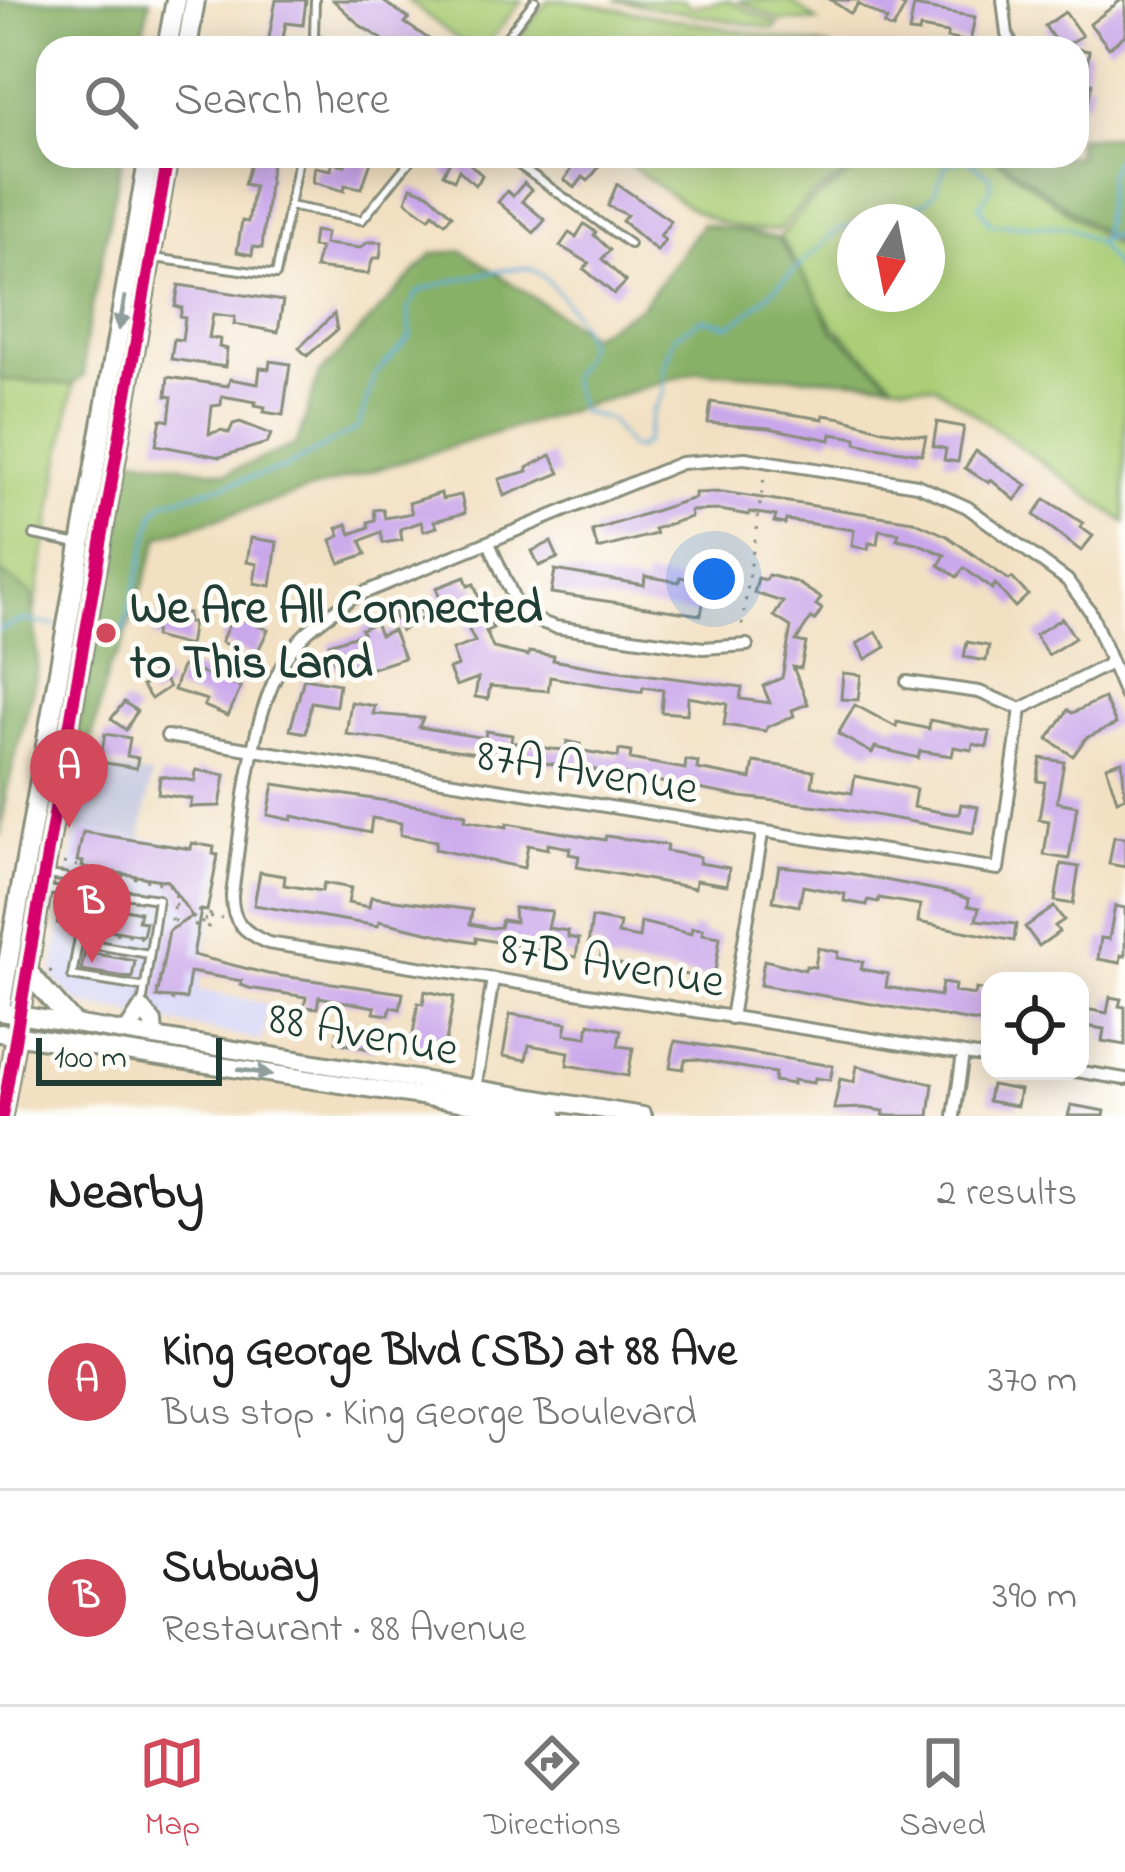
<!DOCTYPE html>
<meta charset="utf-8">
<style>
body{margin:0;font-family:"Indie Flower",sans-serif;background:#f6f6f6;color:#222}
.controls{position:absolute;right:36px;bottom:36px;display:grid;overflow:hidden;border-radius:24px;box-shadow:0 6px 30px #0003}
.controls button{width:108px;height:108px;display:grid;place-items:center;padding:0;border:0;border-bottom:3px solid #e0e0e0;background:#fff;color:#222;font:60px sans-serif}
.compass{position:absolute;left:837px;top:204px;width:108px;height:108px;border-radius:50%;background:#fff;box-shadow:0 6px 30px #0003;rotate:190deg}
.scale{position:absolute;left:36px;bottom:30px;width:186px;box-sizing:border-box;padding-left:12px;border:6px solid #1f3d34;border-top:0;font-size:33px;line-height:42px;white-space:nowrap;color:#1f3d34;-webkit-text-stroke:9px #fdfcf7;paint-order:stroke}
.you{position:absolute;left:714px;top:579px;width:42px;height:42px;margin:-30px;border:9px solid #fff;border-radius:50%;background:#1a73e8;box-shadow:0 0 0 18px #1a73e833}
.badge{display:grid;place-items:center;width:78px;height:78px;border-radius:50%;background:#d1495b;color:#fff;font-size:39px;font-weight:700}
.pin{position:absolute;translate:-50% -99px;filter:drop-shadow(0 3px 6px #0008)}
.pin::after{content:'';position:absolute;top:63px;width:42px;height:36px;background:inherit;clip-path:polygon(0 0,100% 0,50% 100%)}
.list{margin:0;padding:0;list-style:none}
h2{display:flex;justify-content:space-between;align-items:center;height:156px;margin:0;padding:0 48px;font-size:51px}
h2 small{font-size:39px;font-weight:400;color:#767676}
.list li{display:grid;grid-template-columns:78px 1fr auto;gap:36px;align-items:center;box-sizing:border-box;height:216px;padding:0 48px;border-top:3px solid #e0e0e0}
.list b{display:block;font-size:45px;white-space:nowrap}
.list p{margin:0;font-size:39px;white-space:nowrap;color:#767676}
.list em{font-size:39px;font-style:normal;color:#767676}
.icon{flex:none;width:66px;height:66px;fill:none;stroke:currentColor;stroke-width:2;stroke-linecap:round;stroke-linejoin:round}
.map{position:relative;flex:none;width:1125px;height:1116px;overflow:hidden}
.search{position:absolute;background:#fff;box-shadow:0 6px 30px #0003;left:36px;right:36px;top:36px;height:132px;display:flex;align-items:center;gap:30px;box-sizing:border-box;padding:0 42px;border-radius:36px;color:#767676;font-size:45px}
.sheet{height:588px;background:#fff}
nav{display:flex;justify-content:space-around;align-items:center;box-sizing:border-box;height:168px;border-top:3px solid #e0e0e0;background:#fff;font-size:33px;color:#767676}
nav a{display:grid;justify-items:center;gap:6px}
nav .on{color:#d1495b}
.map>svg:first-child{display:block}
.built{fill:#d7d7f8}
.industrial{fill:#bfc2dd}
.green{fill:#abce77;stroke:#658656;stroke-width:3;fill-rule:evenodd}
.forest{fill:#88b168;stroke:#54774e;stroke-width:3}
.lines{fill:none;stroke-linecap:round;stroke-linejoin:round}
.stream{stroke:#5fadd9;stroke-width:3}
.building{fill:#caa7eb}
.lane-casing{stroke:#888e7b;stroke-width:12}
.street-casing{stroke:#888e7b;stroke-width:16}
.secondary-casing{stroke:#888e7b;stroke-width:22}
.primary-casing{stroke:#888e7b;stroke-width:24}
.path{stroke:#888e7b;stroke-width:3;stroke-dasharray:3 9;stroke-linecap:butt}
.lane{stroke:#fff;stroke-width:6}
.street{stroke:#fff;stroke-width:10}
.secondary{stroke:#fff;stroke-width:16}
.primary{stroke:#fff;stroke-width:18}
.cycleway-casing{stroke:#fdfcf7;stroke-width:20}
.cycleway{stroke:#d6006c;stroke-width:12}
.oneway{fill:#8f9e9a}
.poi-dot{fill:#d1495b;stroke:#fdfcf7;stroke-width:4.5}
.labels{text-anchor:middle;stroke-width:10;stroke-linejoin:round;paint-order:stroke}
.poi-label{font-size:48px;font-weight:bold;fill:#1f3d34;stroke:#fdfcf7;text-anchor:start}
.street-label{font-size:48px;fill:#1f3d34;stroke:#fdfcf7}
</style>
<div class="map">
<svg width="1125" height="1116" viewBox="0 0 1125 1116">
<rect width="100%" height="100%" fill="#fdfcf7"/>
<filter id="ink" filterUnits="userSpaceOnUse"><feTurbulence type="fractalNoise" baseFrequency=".00833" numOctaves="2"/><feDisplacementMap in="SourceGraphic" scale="24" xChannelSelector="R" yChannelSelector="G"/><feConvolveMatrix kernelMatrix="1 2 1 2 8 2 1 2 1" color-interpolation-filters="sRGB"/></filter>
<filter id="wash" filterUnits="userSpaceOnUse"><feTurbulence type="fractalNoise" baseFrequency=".004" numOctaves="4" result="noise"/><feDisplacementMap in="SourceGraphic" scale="48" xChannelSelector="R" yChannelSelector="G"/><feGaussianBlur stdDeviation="2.7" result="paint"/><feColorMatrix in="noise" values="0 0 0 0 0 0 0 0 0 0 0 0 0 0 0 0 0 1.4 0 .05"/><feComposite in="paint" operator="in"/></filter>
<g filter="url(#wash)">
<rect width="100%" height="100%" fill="#f2e0c2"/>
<path class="built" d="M76,829L225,850L199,990L268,1004L262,1041L78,1003L52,976Z"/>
<path class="industrial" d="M86,763L152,776L141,838L76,829Z"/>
<g class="green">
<path d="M0,0L48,48V156H113L0,812Z"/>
<path d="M407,0H522L484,48H469Z"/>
<path d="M548,0H567L833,48H511Z"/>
<path d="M615,0H683L690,7L728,0L778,25L774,29Z"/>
<path d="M738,0H790L817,21H781Z"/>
<path d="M619,156H873L807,199L779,230C710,235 671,194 619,156Z"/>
<path d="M878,156H991L1125,254V522L936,386L895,383L834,326L780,237L809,203ZM855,222H927V294H855Z"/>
</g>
<g class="forest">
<path d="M0,0H150L139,48H48V156H122L84,347V376L71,385L0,379Z"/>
<path d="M1125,132V249L995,156H1077V137L1121,136Z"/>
<path d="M702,224L777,238L816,294L832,329L892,382L698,371L160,536L120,651L109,667L86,763L71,760L129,456L227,473L297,444L319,375L432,254L463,251L590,335L642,306Z"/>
<path d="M0,572L32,594L38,668L7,790L0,837Z"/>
</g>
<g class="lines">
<g class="stream">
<path d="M863,222L925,203L934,194L946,165L965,158L991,177V188L980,206L990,224L1069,227L1095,242L1125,231"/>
<path d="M1102,238L1109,171L1125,142"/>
<path d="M1097,243L1114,264L1125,287"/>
<path d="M0,630L23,620L57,626"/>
<path d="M96,633L114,635L124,631L155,512L163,502L283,469L358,428L375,375L411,336L408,310L418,292C437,284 513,264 531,269C548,273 587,327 586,344C585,357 575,367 570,378L580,412L609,419L629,447L636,449L646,442L653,411L664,393V368L674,336L703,319L730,325L745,316L838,230L855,225"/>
</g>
</g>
<g id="blocks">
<g class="building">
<path d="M276,0H306L303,25L286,23L281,48H267Z"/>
<path d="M333,0H381L409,18L405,23L442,48H396L361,26Z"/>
<path d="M831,0H892L905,7L893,29L884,25L887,20L858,4L851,14Z"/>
<path d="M1121,0H1125V35L1109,48L1090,24Z"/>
<path d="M914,6L975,17L970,42L947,38L948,33L920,28L919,33L909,32Z"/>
<path d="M1065,12L1082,36L1060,48L1045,26Z"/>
<path d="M1077,49L1089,51L1085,82L1092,83L1088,103L1077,101Z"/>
<path d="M253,156H272L262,248L253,247L252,255L237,252L242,221L248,222L254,186L244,184Z"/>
<path d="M346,156H373L362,188L345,185L344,191L313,182L315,167L331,170L332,163L345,165Z"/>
<path d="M441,156H476L471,165L482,175L479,181L475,185L459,170L454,180L443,174L449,163Z"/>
<path d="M573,156H584L599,167L588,181L583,177L575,188L564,180L573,167L568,163Z"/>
<path d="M524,183L531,190L522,201L545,220L534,233L498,202L507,191L513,196Z"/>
<path d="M617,184L671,221L660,236L665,240L657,251L622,221L627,215L608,206Z"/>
<path d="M411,187L428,193L452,215L445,223L433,213L429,218L406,201Z"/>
<path d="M584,224L596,232L594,235L610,250L602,259L626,282L614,294L584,269L589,263L560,246L569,233L576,237Z"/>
<path d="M314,231L326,233L324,244L360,248L368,242H382L380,258H373L368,274L315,268L320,248L312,247Z"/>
<path d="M179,285L283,301L278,332L234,324L235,317L213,314L209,338L220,339L219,347L227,349L225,367L171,359L174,339L182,340L185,318L180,317L182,308L175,306Z"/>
<path d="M334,314L337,330L307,356L299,348Z"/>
<path d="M270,361L290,364L283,415L264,412L265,407L255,405L256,402L222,396L221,405L212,406L209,434L222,430L229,433L233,424L240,422L271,434L267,443L220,457L156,445L161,419L169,421L172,397L166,396L168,377L228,386L230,379L258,384L260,368L269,369Z"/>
<path d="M711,402L823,419V415L842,418L883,430L926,436L922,454L869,446L856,443V438L831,434L830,440L769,428L708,423Z"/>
<path d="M937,422L964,427L958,462L944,460L946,449L933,446Z"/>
<path d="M976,451L1027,485L1015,500L991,480L989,483L965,468Z"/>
<path d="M551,455L560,473L504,496L499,479L528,471L527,468Z"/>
<path d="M722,492L913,521L947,536L1009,580L1012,578L1028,595L1015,607L995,584L992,589L964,568L957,577L939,565L945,555L917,543L897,539L899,533L879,530L877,544L869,543L868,549L852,546L854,530L786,520L785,524L774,522L776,516L750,512L749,515L720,510L690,511L691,517L654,529L656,534L598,549L592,531L695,498V493Z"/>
<path d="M441,493L442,499L461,495L465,513L434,521L437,527L424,531L421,522L400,529L402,540L383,543L381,532L361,541L366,554L340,563L331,540L340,536L337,528L347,524L351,534L369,527L368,522L375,520L374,510L383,509L385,518L412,513L409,503Z"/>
<path d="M1045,499L1083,523L1080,527L1093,536L1081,551L1034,515Z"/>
<path d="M251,538L277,542L271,586L254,583L257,564L247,562Z"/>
<path d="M551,542L558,558L539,566L532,551Z"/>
<path d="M555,570L644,585L645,576L679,582L680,577L696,580L697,574L708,576L701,615L551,593Z"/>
<path d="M768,575L796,582L821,598L816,605L822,609L815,620L811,618L796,641L806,643L801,668L793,667L808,704L792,710L794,716L767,727L766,731L724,725L727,704L688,697L687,714L661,712L663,690L643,687L642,692L550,677L548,691L490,686L488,699L475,697L478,678L456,686L449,669L458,666L452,650L475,642L465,622L485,612L493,628L486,631L493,648L528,656L529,652L554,656L553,660L597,668L742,687L740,699L770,703L763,686L782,678L791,627L774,616L783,602L754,593L758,578L766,580Z"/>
<path d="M465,577L468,586L474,584L479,598L444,610L436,588Z"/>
<path d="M417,602L424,617L401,631L393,613Z"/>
<path d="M166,609L188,613L187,622H193L189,646L154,637L157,617L165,619Z"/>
<path d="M233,615L268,630L255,657L221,642Z"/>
<path d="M1062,618L1075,638L1048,655L1035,635Z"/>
<path d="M375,623L380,635L393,630L404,658L360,672L358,664L337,671L329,644L363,633L361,629Z"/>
<path d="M876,632L886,647L866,659L857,644Z"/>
<path d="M967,642L989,646L986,661L964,657Z"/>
<path d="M182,666L241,687L228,716L204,706L207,700L174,690Z"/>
<path d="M843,673L861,675L858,700L841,699Z"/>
<path d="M161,674L169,687L151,699L142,686Z"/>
<path d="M304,678L339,684L336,706L311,702L306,733L290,730Z"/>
<path d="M1104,698L1116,724L1086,738L1073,756L1048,739L1068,710L1072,713Z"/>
<path d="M124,702L137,711L126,730L111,719Z"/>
<path d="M351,702L375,706L373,714L423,718L419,727L485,738L486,731L512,735L511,742L551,749L566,750L567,741L580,744L578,750L618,757L619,750L631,752L630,759L685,769L686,760L698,762L697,769L751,779L754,762L814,771L812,786L852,793L855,776L884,782L916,789L913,807L953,814H959L961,804L978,807L973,833L837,808L741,797L608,772L346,734Z"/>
<path d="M855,705L896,727L897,722L929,729L930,720L990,732L987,747L973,744L972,750L954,747L952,756L920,751L918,758L875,747L872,753L838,734Z"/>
<path d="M105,734L130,738L127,756L138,758L136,768L100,762Z"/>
<path d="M1041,758L1064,762L1057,802L1077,806L1069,859L1044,855L1049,821L1039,819L1045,782L1037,781Z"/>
<path d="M1122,761L1125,797L1117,800L1106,766Z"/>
<path d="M196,770L225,775L220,806L190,807L192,799L158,794L160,776L195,781Z"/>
<path d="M274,784L433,808L466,814L465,820L507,827V823L605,840L606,836L667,845L666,851L700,857L699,863L729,868L727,885L696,880L695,888L577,867L579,856L569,854L570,848L548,844V849L528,845L524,868L435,849L436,841L400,835L401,823L372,818L370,833L293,816L292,820L268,815Z"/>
<path d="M83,832L191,849L192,843L214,847L213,854L218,855L207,911L201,910L193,955L268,974L403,993L400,1009L391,1007L389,1015L374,1013L375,1007L319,997L317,1008L304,1007L306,997L249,988L241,985L242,981L190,972L186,999L157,997L169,931L192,916L167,881L82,867L83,862L77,861Z"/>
<path d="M1114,837L1125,838V867L1109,864Z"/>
<path d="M1061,864L1079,867L1073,904L1055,901Z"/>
<path d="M779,866L849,873L952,893L969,899L968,906L979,908L976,920L1016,924L1014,941L918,922L920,905L879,898L878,902L868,900L867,905L844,901L845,894L803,886L799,906L773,901Z"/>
<path d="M260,872L285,876L284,885L322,891L324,883L351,888L348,903L369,907L371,897L472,910L470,924L491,928L500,927L502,920L515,922L514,908L552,911L548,928L568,931V937L579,939L576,957L476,938V942L453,938L379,921L378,926L254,905Z"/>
<path d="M98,904L140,912L138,921L146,922L143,936L94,927Z"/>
<path d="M1115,906L1125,908V956L1121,955L1120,963L1098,959L1101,938L1109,939Z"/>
<path d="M1054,907L1064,920L1055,926L1059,932L1039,946L1025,927Z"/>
<path d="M592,918L620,923L618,934L639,938L641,922L691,934L692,928L703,929L702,934L720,937L714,979L600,961L602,947L588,945Z"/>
<path d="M818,948L838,952L837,958L863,962L861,969L888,974L886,987L940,996L942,983L955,985L954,992L975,995L976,989L990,992V1011L986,1010L984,1023L760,985L764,960L805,970L806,966L815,967Z"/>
<path d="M85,952L135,961L132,978L81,970Z"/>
<path d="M425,991L454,997L443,1058L410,1053L418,1003L423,1004Z"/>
<path d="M1110,997L1121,999L1119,1006L1125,1007V1045L1102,1041L1104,1029L1080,1025V1008L1107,1013Z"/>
<path d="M510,1014L567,1023L565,1034L587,1037L589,1023L621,1030L618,1046L633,1048L628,1076L567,1065L569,1052L529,1045L526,1060L503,1056Z"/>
<path d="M339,1025L377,1038L374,1050L336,1042Z"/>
<path d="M675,1041L833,1066L830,1080L815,1078L814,1083L793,1080V1084L774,1081L775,1073L695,1059L685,1060L683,1069L670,1067Z"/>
<path d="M857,1066L933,1084L929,1116H888L883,1115L884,1111L863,1108L834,1109L840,1079L854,1082Z"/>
<path d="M991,1085L1020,1090L1017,1106L988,1101Z"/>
<path d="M1071,1105L1105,1111L1104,1116H1068Z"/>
</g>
</g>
</g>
<g filter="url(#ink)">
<use href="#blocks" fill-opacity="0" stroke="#888e7b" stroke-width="3"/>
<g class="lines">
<g class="lane-casing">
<g id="lane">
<path d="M315,0L314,36L326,48"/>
<path d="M498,48L535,0"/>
<path d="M506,156L630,244"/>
<path d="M289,206L299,156"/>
<path d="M154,258L276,275L289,206L362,220L414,156"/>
<path d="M34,535L78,544"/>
<path d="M46,875L64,877L75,887"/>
<path d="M88,888L72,976L141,987"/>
<path d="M48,890L61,892L75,887L158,899L142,1006"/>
<path d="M79,942L149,954"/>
</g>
</g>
<g class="street-casing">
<g id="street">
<path d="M1003,0L1007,34L1013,48"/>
<path d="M489,543L515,601L530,618L555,627L703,648L747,645"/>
<path d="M907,682L979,692L1021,709"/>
<path d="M1021,709L1111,663"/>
<path d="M167,736L998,869L1021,709"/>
<path d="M731,1018L762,834"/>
<path d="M990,1058L268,943C244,932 231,922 232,894C244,817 248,687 307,632C320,620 337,610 351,598L681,463L745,458L917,485L967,507L1067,580L1090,611L1125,695"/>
<path d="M1076,1071L1125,1079"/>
<path d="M475,1090L493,979"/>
<path d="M954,1116L963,1054"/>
</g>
</g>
<g class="secondary-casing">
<g id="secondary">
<path d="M0,1012L643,1116"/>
<path d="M127,1032L142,1009L153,1022L154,1036"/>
<path d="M0,1033L554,1116"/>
</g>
</g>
<g class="primary-casing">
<g id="primary">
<path d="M167,48L176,0"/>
<path d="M187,48L195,0"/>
<path d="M26,970L73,1023"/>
<path d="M0,1009L149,156"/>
<path d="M2,1116L168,156"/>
</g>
</g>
<g class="path">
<path d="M742,625L764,477"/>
<path d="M63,863L169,885L176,894L156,997L183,1002"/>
<path d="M174,904L222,918"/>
<path d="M192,917L208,920L207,924L195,921V925L209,927L212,915"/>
<path d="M173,921L192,919"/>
<path d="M56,923L73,925"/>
<path d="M93,927L97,901"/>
<path d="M92,929L142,938"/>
<path d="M49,971L60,973"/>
</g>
<use href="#lane" class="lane"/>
<use href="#street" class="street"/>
<use href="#secondary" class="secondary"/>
<use href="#primary" class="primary"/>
<g class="cycleway-casing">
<path id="cycleway" d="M2,1116L168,156"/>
</g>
<use href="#cycleway" class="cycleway"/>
</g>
<defs><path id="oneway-solid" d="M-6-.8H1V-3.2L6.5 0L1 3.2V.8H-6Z" transform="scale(3)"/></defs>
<g class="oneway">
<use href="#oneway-solid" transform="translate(122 313) rotate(100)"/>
<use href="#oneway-solid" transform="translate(255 1072) rotate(8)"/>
</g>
</g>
<circle class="poi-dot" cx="106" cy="633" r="12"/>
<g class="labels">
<g class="poi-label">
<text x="130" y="622">We Are All Connected<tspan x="130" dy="55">to This Land</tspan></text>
</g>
<g class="street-label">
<text transform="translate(588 769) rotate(9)" y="17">87A Avenue</text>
<text transform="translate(613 962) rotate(9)" y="17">87B Avenue</text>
<text transform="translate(364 1031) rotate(10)" y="17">88 Avenue</text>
</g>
</g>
</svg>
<div class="controls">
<button><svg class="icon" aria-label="locate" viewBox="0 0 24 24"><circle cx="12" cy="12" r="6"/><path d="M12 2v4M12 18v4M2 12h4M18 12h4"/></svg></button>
</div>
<svg class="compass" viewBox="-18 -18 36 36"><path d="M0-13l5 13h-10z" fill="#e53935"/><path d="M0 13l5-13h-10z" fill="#767676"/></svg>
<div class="scale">100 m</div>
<div class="you"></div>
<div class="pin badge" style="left:69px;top:828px">A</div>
<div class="pin badge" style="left:92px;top:963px">B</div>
<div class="search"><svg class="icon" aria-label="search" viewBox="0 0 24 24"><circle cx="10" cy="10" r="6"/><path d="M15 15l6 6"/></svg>Search here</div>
</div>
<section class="sheet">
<h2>Nearby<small>2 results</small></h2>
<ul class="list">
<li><span class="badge">A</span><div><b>King George Blvd (SB) at 88 Ave</b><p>Bus stop · King George Boulevard</p></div><em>370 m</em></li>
<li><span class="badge">B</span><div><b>Subway</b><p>Restaurant · 88 Avenue</p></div><em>390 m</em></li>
</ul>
</section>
<nav>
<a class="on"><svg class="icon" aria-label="map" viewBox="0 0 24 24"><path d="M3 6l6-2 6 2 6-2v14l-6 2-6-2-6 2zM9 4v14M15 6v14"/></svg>Map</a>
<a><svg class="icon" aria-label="directions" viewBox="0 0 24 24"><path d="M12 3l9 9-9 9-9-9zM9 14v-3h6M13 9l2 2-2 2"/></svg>Directions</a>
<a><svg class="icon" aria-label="saved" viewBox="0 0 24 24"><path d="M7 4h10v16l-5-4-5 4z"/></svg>Saved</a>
</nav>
